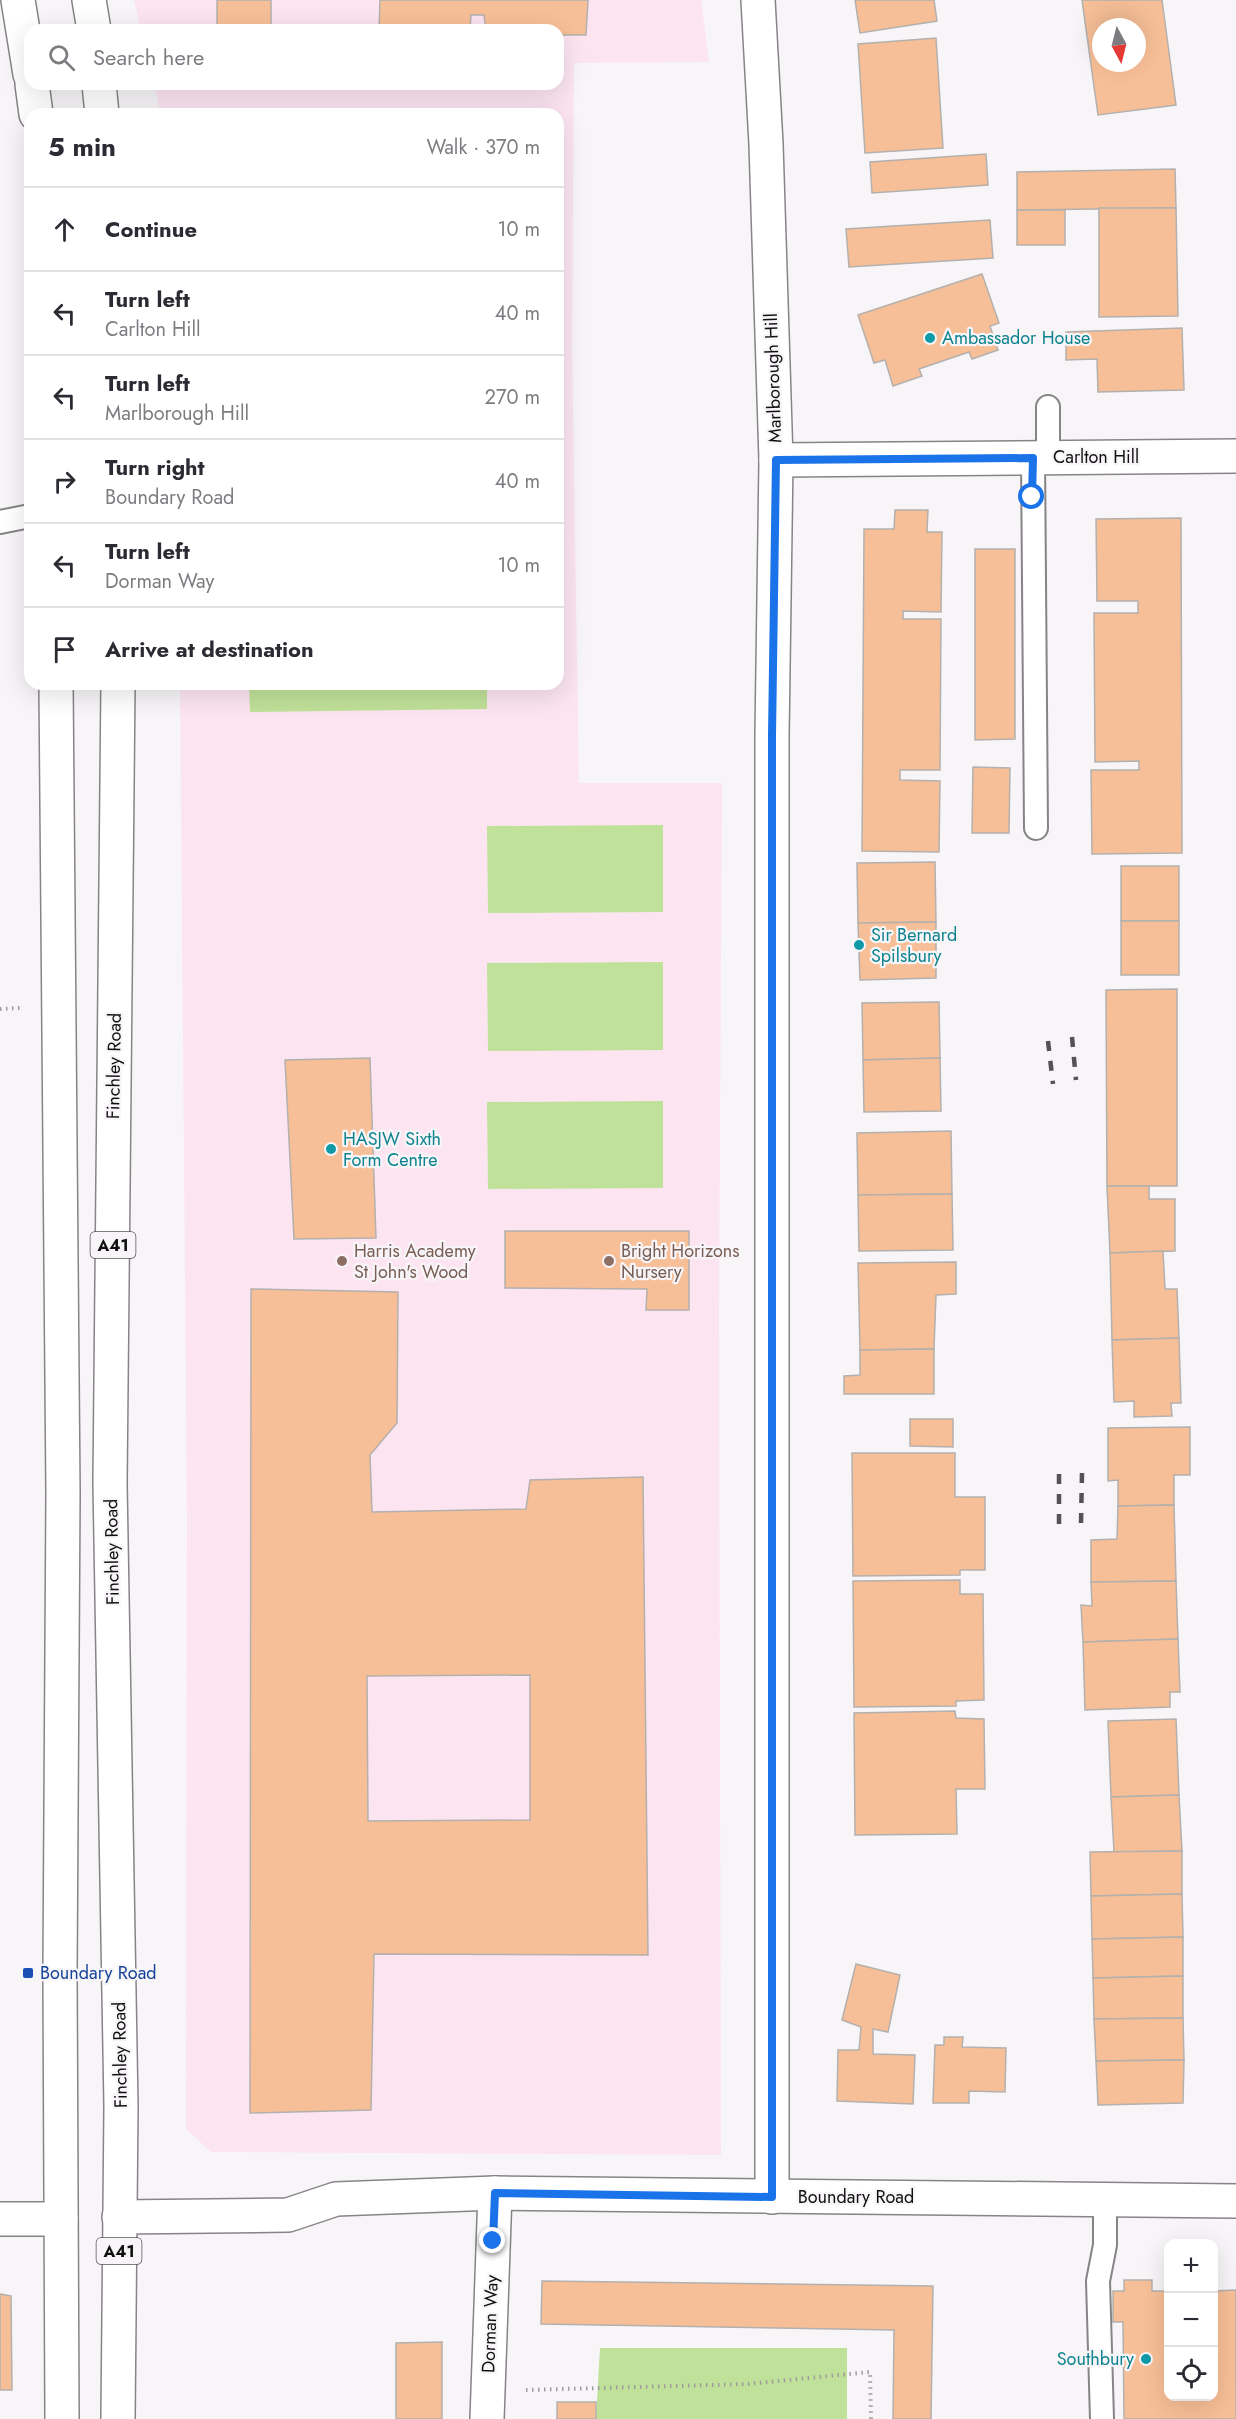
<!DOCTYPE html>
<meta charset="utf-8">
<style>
body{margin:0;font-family:Jost,sans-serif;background:#f2f2f3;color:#2b2b33}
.controls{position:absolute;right:18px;bottom:18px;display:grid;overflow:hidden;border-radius:12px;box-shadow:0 6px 24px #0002}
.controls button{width:54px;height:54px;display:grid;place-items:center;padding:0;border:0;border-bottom:2px solid #e1e1e2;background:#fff;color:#2b2b33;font:30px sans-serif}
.compass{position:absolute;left:1092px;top:18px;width:54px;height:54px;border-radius:50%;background:#fff;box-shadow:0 6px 24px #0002;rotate:173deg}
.stop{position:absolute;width:18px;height:18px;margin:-14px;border:4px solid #1a73e8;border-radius:50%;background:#fff}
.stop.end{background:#1a73e8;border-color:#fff;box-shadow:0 2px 6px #0008}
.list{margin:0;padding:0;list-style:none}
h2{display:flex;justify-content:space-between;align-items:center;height:78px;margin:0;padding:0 24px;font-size:26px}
h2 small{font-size:20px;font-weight:400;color:#7c7c81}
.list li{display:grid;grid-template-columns:39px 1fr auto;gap:18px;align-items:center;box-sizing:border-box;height:84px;padding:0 24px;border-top:2px solid #e1e1e2}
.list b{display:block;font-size:22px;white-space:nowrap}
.list p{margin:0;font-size:20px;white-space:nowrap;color:#7c7c81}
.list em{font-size:20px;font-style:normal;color:#7c7c81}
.icon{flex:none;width:33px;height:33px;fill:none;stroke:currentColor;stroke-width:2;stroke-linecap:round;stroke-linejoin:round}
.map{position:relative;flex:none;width:1236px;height:2419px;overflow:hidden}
.search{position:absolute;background:#fff;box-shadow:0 6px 24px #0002;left:24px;top:24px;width:540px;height:66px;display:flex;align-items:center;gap:15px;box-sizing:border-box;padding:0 21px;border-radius:18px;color:#7c7c81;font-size:22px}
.panel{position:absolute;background:#fff;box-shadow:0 6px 24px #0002;left:24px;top:108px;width:540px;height:582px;border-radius:18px}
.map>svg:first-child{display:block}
.education{fill:#fce5f1}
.green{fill:#c0e199}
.building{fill:#f7bf97;stroke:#b4b0ad;stroke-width:1.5;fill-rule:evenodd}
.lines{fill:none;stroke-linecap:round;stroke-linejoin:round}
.lane-casing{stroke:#878487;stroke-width:26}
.street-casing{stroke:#878487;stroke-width:36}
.secondary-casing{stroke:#878487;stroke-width:36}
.highway-casing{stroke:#878487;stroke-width:36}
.path{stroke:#9f9c9f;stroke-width:4;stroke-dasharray:1.5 4.5;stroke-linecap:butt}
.lane{stroke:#fff;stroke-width:22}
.street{stroke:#fff;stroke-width:33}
.secondary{stroke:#fff;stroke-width:33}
.highway{stroke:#fff;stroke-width:33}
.rail{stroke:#545254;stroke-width:4.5;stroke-dasharray:10 10;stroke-linecap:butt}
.route{stroke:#1a73e8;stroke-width:8}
.culture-dot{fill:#0f9aa8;stroke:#f8f5f8;stroke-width:2}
.education-dot{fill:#8d6e63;stroke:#f8f5f8;stroke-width:2}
.transit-dot{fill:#1a4fb4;stroke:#f8f5f8;stroke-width:2}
.labels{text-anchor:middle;stroke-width:4.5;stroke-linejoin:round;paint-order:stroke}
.shield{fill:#f8f5f8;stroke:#565556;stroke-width:1.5}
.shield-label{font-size:16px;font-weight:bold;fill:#111011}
.culture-label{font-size:18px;fill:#0d838f;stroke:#f8f5f8;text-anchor:start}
.street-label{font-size:18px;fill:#111011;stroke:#f8f5f8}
.education-label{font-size:18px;fill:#785e54;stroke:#f8f5f8;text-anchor:start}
.transit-label{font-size:18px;fill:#164399;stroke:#f8f5f8;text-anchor:start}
</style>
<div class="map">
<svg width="1236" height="2419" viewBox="0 0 1236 2419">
<rect width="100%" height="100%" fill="#f8f5f8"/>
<path class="education" d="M134,0H701L709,62L574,63L572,347L579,783H722L719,1310L721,2155L211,2152L186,2129L187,1515L180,684H558V114H161L154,84H558V30H141Z"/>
<g class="green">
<path d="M249,684H487V709L250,712Z"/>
<path d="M663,825V912L488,913L487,826Z"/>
<path d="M663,962V1050L488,1051L487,963Z"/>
<path d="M663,1101V1188L488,1189L487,1102Z"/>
<path d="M600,2348H847V2419H596Z"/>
</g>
<g class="building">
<rect x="217" y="0" width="54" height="30"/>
<path d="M380,0H588L586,35H558V30H486L484,15H471L470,30H379Z"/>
<path d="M855,0H934L937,21L860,33Z"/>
<path d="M1082,0H1162L1176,105L1098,115ZM1101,27H1137V63H1101Z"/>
<path d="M936,38L943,148L865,153L858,44Z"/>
<path d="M986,154L988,185L872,193L870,162Z"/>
<path d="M1175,169L1176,208L1017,210V172Z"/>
<path d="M1099,208H1176L1178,316L1099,317Z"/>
<rect x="1017" y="210" width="48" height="35"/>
<path d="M990,220L993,258L849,267L846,229Z"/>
<path d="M982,274L999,323L990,326L998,350L972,359L969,352L919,369L922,376L893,386L885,360L874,363L858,315Z"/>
<path d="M1182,328L1184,390L1098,392L1097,359L1066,360V332Z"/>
<path d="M895,510H928L927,532H942L941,612L903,611V619H941L940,770H900V780L940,781L939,852L862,851L864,529H894Z"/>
<path d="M1181,518L1182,853L1092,854L1091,770H1139V761L1095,762L1094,613H1138V601H1097L1096,519Z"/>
<path d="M975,549H1015V739L975,740Z"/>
<path d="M973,767L1010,768L1009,833H972Z"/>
<path d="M935,862L936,922L858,923L857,863Z"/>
<rect x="1121" y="866" width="58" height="55"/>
<rect x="1121" y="921" width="58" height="54"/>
<path d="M936,922V978L860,980L858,923Z"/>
<path d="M1177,989V1186H1107L1106,990Z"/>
<path d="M939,1002L940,1058L863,1060L862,1003Z"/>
<path d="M370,1058L376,1238L294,1239L285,1060Z"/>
<path d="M940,1058L941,1111L864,1112L863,1060Z"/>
<path d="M951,1131L952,1194L858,1195L857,1133Z"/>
<path d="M1107,1186H1149V1199H1175V1251L1110,1253Z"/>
<path d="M952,1194L953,1250L859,1251L858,1195Z"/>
<path d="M505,1231H689V1310H646L647,1289L505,1288Z"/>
<path d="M1163,1251L1165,1289H1177L1179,1338L1112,1340L1110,1253Z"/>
<path d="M956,1262V1294L936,1295L934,1349L860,1350L858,1263Z"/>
<path d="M251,1289L398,1292L397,1423L370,1455L372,1512L526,1509L530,1480L643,1477L648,1955L374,1954L371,2110L250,2113ZM530,1675V1820L368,1821L367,1676Z"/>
<path d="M1179,1338L1181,1403H1171L1172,1416L1134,1417V1401L1114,1402L1112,1340Z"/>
<path d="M934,1349V1394H844V1376L860,1375V1350Z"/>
<path d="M910,1419H953V1447L910,1446Z"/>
<path d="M1190,1427V1475H1174V1505L1118,1506V1480L1108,1481V1428Z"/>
<path d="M852,1453H955V1497H985V1570H960V1575L853,1576Z"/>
<path d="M1174,1505L1176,1581L1091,1582V1540L1117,1539L1118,1506Z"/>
<path d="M960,1580V1594H983L984,1700L956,1701V1706L854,1707L853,1581Z"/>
<path d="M1176,1581L1178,1639L1083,1642L1081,1605L1092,1606L1091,1582Z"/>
<path d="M1178,1639L1180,1692H1170V1707L1085,1710L1083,1642Z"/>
<path d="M955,1711L956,1718L984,1719L985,1789H956L957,1834L855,1835L854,1713Z"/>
<path d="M1176,1719L1179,1795L1111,1797L1108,1721Z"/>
<path d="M1179,1795L1182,1851L1114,1852L1111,1797Z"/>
<path d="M1182,1851V1894L1091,1896L1090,1852Z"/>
<path d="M1182,1894L1183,1937L1092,1939L1091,1896Z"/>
<path d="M1183,1937V1976L1093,1978L1092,1939Z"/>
<path d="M856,1964L900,1975L888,2032L873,2029V2054L915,2055L913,2104L837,2101L838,2050H859L861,2027L842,2020Z"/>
<path d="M1183,1976V2018L1094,2019L1093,1978Z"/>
<path d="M1183,2018L1184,2060L1096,2061L1094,2019Z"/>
<path d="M944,2037H963L962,2047L1006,2048L1005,2092L969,2091V2103H933L935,2045H944Z"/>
<path d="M1184,2060L1183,2103L1098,2105L1096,2061Z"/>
<path d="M1124,2280H1152V2291H1168V2396H1214V2291L1236,2290V2419H1124L1123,2322H1113V2291H1124Z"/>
<path d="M542,2281L933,2286L931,2419H893L894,2330L541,2324Z"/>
<path d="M0,2294L11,2296L12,2390H0Z"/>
<path d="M442,2342V2419H396V2343Z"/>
<rect x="557" y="2402" width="39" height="17"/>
</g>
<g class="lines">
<g class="lane-casing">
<g id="lane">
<path d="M1048,407V458"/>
<path d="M1033,458L1036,828"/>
<path d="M0,522L30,516"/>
<path d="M1102,2419L1098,2281L1105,2245V2199"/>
</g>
</g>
<g class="street-casing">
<g id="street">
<path d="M758,0L766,144L776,460L772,736V2197"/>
<path d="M776,460L1236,456"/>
<path d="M0,2219H61"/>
<path d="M487,2419L495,2193"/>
</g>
</g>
<g class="secondary-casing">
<path id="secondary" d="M119,2217L288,2215L336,2199L495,2193L1236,2201"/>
</g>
<g class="highway-casing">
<g id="highway">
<path d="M18,0L30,74"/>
<path d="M89,0L94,30"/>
<path d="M32,84L36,114"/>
<path d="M99,84L102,114"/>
<path d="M56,684L63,1493L60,1972L62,2419"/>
<path d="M118,684L110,1483L121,2107L118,2419"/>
</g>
</g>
<g class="path">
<path d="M0,1009L20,1008"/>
<path d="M526,2390L748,2384L870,2372L871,2419"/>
</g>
<use href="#lane" class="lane"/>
<use href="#street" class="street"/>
<use href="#secondary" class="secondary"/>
<use href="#highway" class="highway"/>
<g class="rail">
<path d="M1072,1037L1076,1080"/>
<path d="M1048,1041L1053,1084"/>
<path d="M1081,1523L1082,1473"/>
<path d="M1059,1524V1474"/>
</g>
</g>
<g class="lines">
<path class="route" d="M493,2241L495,2193L772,2197V736L776,460L1033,458L1032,497"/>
</g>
<g class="culture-dot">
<circle cx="930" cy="338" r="6"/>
<circle cx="859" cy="945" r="6"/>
<circle cx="331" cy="1149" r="6"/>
<circle cx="1146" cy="2359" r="6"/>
</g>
<g class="education-dot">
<circle cx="342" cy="1261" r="6"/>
<circle cx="609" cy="1261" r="6"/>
</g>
<rect class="transit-dot" x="22" y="1967" width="12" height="12" rx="3"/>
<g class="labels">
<g class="shield">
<rect x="90.5" y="1232" width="45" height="26" rx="4.5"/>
<rect x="96.5" y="2238" width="45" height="26" rx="4.5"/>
</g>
<g class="shield-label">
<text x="113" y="1251">A41</text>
<text x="119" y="2257">A41</text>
</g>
<g class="culture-label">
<text x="942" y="344">Ambassador House</text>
<text x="871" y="941">Sir Bernard<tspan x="871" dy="21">Spilsbury</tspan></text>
<text x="343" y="1145">HASJW Sixth<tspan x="343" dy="21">Form Centre</tspan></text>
<text x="1134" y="2365" text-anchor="end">Southbury</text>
</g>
<g class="street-label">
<text transform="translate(773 378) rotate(-92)" y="6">Marlborough Hill</text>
<text x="1096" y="463">Carlton Hill</text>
<text transform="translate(114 1066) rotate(-89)" y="6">Finchley Road</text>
<text transform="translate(112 1552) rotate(-91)" y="6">Finchley Road</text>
<text transform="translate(120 2055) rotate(-91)" y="6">Finchley Road</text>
<text x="856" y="2203">Boundary Road</text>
<text transform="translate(490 2324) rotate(-88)" y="6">Dorman Way</text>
</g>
<g class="education-label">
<text x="354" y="1257">Harris Academy<tspan x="354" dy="21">St John's Wood</tspan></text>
<text x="621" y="1257">Bright Horizons<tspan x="621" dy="21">Nursery</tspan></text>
</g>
<g class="transit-label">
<text x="40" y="1979">Boundary Road</text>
</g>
</g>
</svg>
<div class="controls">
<button>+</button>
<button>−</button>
<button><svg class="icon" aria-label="locate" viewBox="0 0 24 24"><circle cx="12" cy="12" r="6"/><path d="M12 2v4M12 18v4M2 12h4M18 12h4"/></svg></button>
</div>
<svg class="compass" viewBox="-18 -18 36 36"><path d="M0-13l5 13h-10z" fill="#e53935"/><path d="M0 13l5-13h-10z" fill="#7c7c81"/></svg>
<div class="stop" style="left:1032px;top:497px"></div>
<div class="stop end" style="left:493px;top:2241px"></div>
<div class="search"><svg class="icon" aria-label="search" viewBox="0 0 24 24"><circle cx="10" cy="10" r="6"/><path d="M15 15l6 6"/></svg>Search here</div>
<section class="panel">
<h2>5 min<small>Walk · 370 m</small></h2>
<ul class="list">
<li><svg class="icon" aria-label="ahead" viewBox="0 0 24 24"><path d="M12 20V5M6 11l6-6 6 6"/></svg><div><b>Continue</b></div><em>10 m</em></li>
<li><svg class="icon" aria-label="left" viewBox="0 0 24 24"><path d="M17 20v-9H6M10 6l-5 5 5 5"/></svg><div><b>Turn left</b><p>Carlton Hill</p></div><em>40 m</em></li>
<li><svg class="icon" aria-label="left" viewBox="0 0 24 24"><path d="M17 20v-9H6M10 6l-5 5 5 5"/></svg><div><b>Turn left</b><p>Marlborough Hill</p></div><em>270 m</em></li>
<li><svg class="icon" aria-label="right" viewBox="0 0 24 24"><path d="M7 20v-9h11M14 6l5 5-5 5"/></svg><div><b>Turn right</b><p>Boundary Road</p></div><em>40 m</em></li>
<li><svg class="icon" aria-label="left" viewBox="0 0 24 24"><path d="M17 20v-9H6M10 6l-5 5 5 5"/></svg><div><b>Turn left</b><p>Dorman Way</p></div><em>10 m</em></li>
<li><svg class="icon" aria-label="arrive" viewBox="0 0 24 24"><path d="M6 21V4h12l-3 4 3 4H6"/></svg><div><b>Arrive at destination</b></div></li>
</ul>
</section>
</div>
